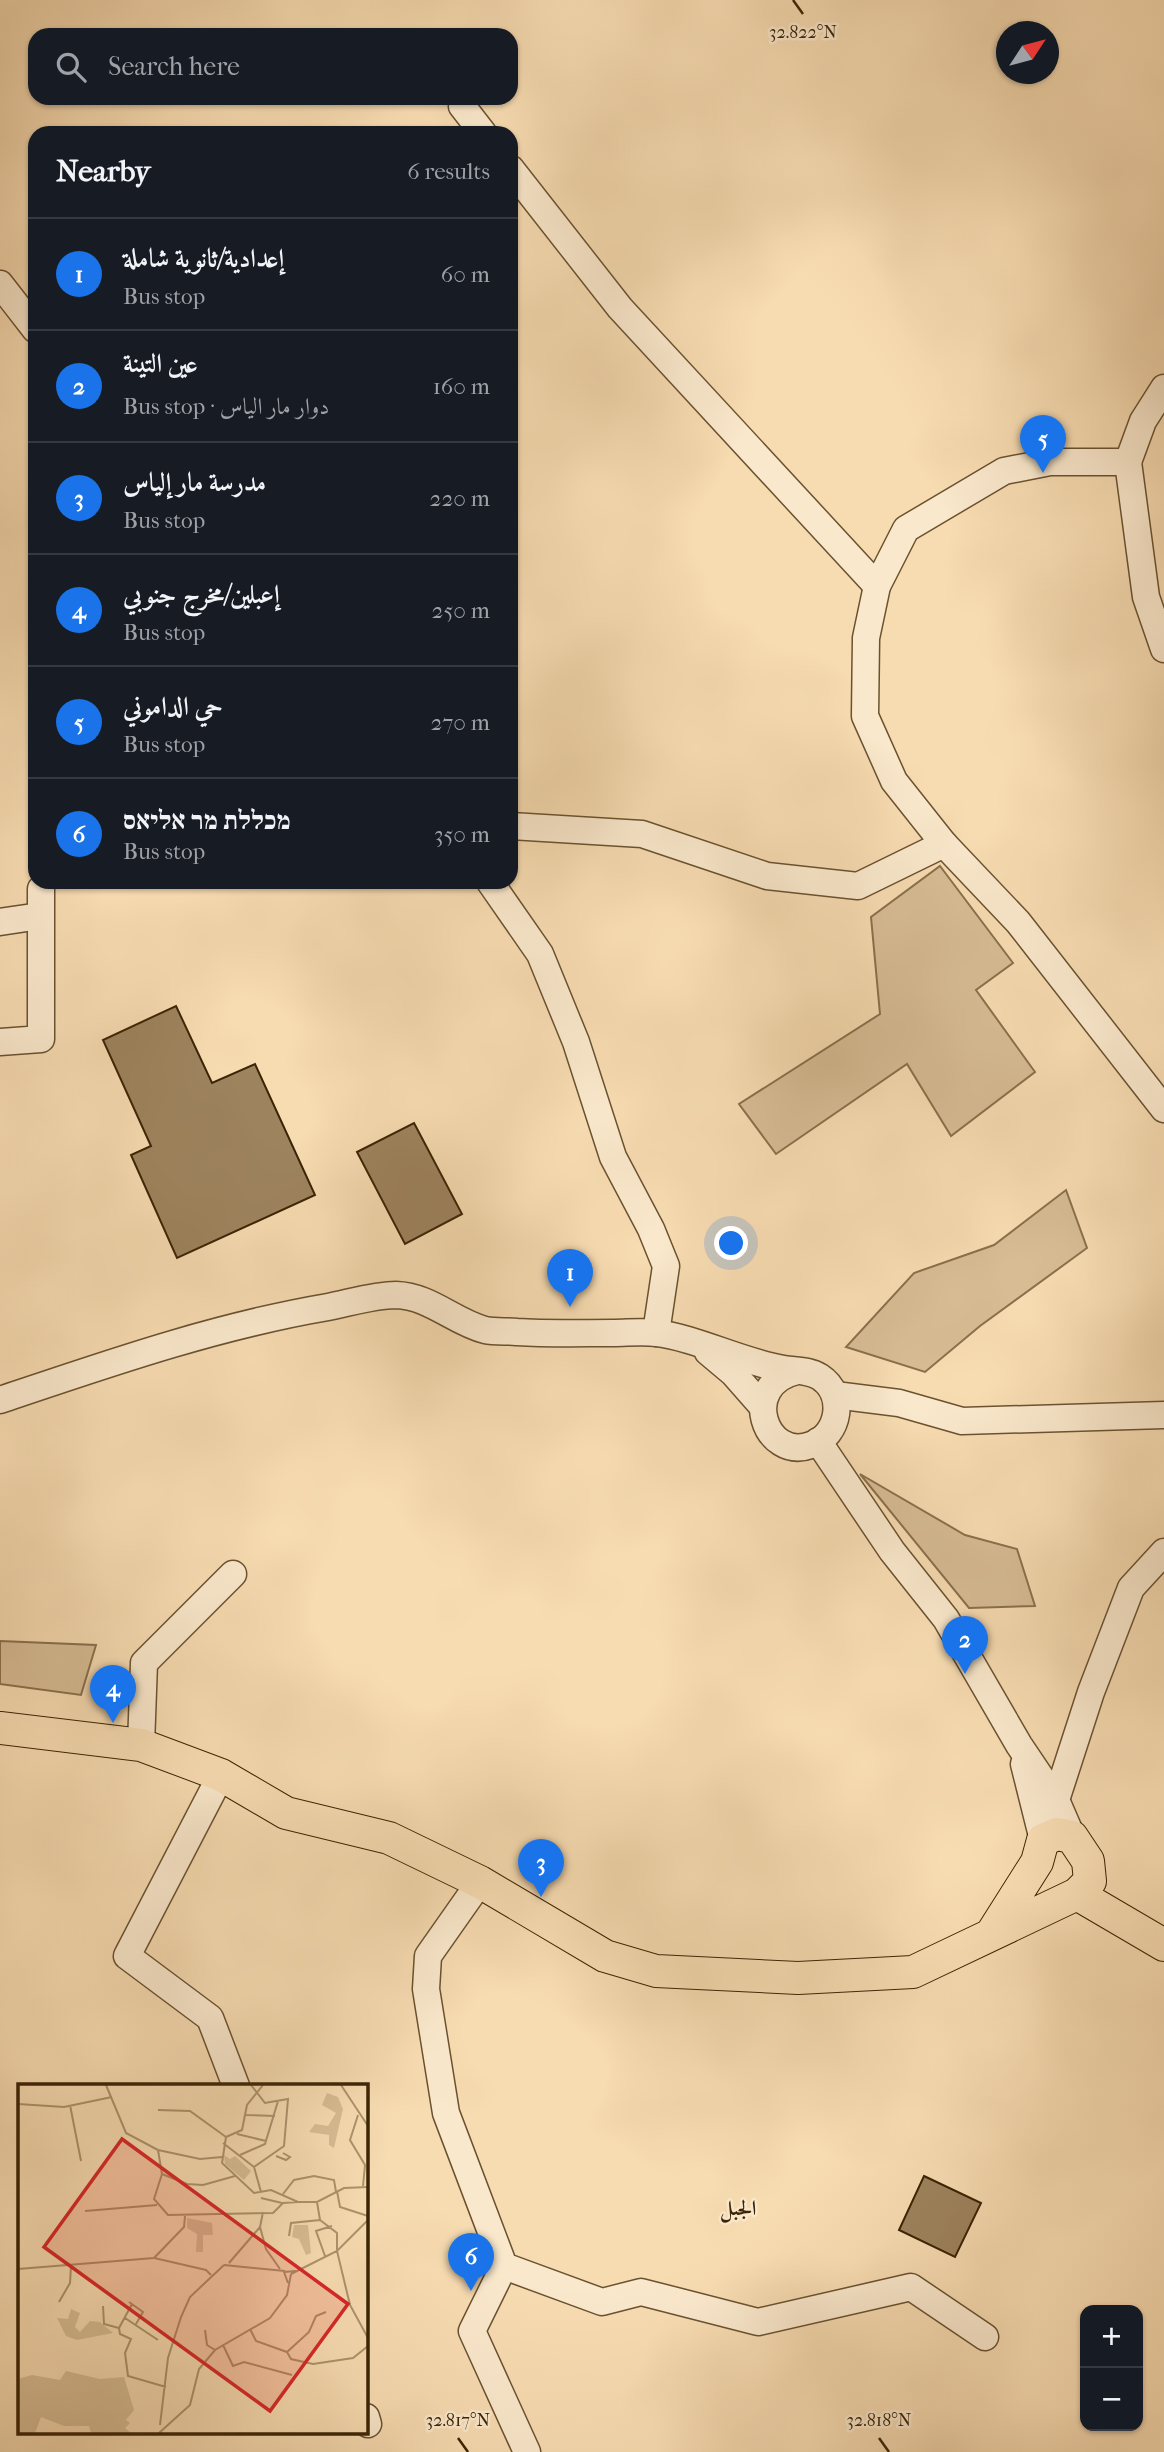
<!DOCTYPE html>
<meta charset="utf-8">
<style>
body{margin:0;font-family:"IM FELL French Canon",Amiri,"Frank Ruhl Libre",serif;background:#20242c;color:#f1f3f6}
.controls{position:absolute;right:21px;bottom:21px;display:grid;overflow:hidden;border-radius:14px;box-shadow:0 2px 5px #0004}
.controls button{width:63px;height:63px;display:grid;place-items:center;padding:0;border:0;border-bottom:2px solid #363941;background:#171b24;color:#f1f3f6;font:35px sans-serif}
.compass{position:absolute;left:996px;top:21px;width:63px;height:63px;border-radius:50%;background:#171b24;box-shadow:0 2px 5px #0004;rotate:54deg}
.you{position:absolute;left:732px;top:1244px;width:24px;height:24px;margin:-18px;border:5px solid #fff;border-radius:50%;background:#1a73e8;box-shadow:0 0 0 10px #1a73e833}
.badge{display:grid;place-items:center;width:46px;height:46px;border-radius:50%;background:#1a73e8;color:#fff;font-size:23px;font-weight:700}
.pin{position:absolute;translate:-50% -58px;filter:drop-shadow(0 2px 4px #0008)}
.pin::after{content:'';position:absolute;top:37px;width:24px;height:21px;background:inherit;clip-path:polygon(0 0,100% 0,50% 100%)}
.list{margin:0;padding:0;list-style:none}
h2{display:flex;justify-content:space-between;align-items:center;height:91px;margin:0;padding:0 28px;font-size:30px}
h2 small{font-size:23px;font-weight:400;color:#9ea1a6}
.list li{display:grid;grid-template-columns:46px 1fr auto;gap:21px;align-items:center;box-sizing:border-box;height:112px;padding:0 28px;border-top:2px solid #363941}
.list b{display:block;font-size:26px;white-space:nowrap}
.list p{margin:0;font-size:23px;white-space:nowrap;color:#9ea1a6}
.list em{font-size:23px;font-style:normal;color:#9ea1a6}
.icon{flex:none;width:38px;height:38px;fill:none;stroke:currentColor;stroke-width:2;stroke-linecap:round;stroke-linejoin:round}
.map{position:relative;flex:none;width:1164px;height:2452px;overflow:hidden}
.search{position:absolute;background:#171b24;box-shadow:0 2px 5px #0004;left:28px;top:28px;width:490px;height:77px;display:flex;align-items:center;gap:18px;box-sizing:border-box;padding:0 24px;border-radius:21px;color:#9ea1a6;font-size:26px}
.panel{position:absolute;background:#171b24;box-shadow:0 2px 5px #0004;left:28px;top:126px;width:490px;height:763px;border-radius:21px}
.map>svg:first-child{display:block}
.green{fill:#d7bc94;stroke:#89704c;stroke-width:2}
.building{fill:#9d835e;stroke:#3b2405;stroke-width:2}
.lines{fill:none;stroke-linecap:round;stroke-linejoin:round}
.minor-casing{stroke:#6a5230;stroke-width:29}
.major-casing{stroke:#3b2405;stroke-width:34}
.minor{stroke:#fae8cc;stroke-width:26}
.major{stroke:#f7dbb1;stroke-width:32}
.ticks{fill:none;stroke:#3b2405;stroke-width:2.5}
.labels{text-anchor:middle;stroke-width:5;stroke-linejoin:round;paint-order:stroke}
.neighbourhood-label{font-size:21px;font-weight:bold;fill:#3b2405;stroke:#fae8cc}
.inset-road{fill:none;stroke:#ac926c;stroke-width:2}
.view{fill:#d62828;fill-opacity:0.15;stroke:#d62828;stroke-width:3.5}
.inset-edge{fill:none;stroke:#3b2405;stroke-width:3.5}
.ticks-label{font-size:18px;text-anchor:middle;fill:#3b2405;stroke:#fae8cc;stroke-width:5;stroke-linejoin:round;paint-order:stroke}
</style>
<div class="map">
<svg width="1164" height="2452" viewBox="0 0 1164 2452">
<rect width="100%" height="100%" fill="#f7dbb1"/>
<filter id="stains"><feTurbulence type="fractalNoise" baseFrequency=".00286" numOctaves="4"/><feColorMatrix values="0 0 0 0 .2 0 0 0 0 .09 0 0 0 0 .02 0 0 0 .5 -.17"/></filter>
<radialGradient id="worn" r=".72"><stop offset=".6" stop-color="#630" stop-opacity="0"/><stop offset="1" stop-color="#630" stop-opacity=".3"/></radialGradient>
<g class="green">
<path d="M940,866L1013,963L976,990L1035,1072L951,1136L907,1064L776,1154L739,1104L880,1014L871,917Z"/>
<path d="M1066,1190L1087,1248L980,1326L925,1372L846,1347L914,1273L994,1245Z"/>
<path d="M860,1474L965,1535L1017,1549L1035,1606L969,1608Z"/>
<path d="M0,1641L96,1645L81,1695L0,1684Z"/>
</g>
<g class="building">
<path d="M176,1006L212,1083L255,1064L315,1195L177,1258L131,1155L151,1146L103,1040Z"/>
<path d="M414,1123L462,1214L405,1244L357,1152Z"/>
<path d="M924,2176L981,2203L955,2257L899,2230Z"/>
</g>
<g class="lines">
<g class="minor-casing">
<g id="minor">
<path d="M462,106L483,133"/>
<path d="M511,169L620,308L877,586"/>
<path d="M0,284L35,329"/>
<path d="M1164,388L1143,421L1128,462H1050L1004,471L906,529L877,586L866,638L865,716L894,781L944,844L1018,922L1164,1109"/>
<path d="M1128,462L1146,597L1164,649"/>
<path d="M511,826L642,834L767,876L858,886L944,844"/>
<path d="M490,882L540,954L576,1042L613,1157L651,1229L666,1266L656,1333"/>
<path d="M0,922L40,916"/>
<path d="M0,1042L41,1039V889"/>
<path d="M708,1352L733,1373L762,1406"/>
<path d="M835,1395L899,1403L962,1421L1164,1415"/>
<path d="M0,1400C107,1364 216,1326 328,1307C349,1303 374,1295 396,1295C430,1296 454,1322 485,1330C495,1332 507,1331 517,1332C549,1334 581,1333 613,1333C627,1333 642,1331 656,1333C697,1338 741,1362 784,1369C796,1371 809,1370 820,1377C846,1394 840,1435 811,1445C765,1462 738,1385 797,1371"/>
<path d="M818,1441L892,1551L946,1619L1019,1745L1056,1800L1072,1837"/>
<path d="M141,1745L144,1663L233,1574"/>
<path d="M1024,1764L1043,1840"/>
<path d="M221,1775L127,1956L210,2018L236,2086"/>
<path d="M1056,1800L1091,1692L1131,1588L1164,1552"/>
<path d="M480,1882L428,1956L426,1989L446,2113L504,2266L602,2302L641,2292L758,2322L911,2287L985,2337"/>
<path d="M504,2266L472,2331L527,2452"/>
<path d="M366,2417L368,2424"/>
</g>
</g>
<g class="major-casing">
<g id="major">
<path d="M0,1728L141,1745L221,1775L286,1813L389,1838L480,1882L605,1956L656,1971L798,1978L913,1972L1077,1894L1090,1881L1088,1861L1072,1837L1057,1834L1043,1840L1037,1862L992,1933"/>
<path d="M1077,1894L1164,1945"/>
</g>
</g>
<use href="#minor" class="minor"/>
<use href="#major" class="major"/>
</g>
<path class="ticks" d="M793,0L803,14M458,2438L468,2452M879,2438L889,2452"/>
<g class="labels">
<g class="neighbourhood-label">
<text x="738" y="2215">الجبل</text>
</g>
</g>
<g transform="translate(18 2084)">
<rect width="350" height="350" fill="#f7dbb1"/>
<path d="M309,9L320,13L325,25L316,64L311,61V51L291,48L297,40L310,42L318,29L304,21ZM206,71L212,75L217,72L233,87L226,96L207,80ZM169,134L194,139L195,151H185V168H178L179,150L169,144ZM276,141H290L293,169L288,171L281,155L274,153ZM53,225L62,229L57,243L62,248L72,237L82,238L95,249L59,256L48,252L39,234L50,235ZM48,287L82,295L106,293L116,326L108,336L112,339L107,344L113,349H73L71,342H46L23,333L17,349H0V295L14,291L42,296Z" fill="#d7bc94"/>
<path class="inset-road" d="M88,1L108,49L140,66L144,90L136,115L150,131L255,129L265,119L280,118M233,1L247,19L270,15L266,62L236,83L243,108M323,1L350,42M0,20L46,23L94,13M52,21L63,77M140,26L172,27L208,53M228,31L257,32M340,31L332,56L347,81L345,102M219,50L248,57M208,53L204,79L236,109L253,106L280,118H299L326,104L350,103M208,53L224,46L229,21L245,1M205,59L236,83M140,66L182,75L204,73M222,71L247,60L260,17M258,72L268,76L272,73L265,69M144,90L169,100L185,101L217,92M319,107L322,123L350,132M265,110L276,96L296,92L316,96L318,108M243,114L264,119M299,118L302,136L319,149V167L332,221L350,254M67,127L139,121M245,128L242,143L248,165L262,185M167,132L166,143L136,174L188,186L193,191M271,152L273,139L302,136M307,172L298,147L314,142M211,179L242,143M206,181L267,187M0,185L136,174M273,190L319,167L350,136M270,199L266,188L278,187M41,218L52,199L53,182M111,218L125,228L118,240M85,222L86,240L101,244L102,250L113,255L107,269L110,292L148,303M107,234L140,256M101,244L114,220M232,245L238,257L269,268L291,248L298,232L308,228M187,246L189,261L197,266M205,261L215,282L226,278L274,291M269,268L273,275L295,280L335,274L350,262M142,341L150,274L163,233L172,213L206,181M141,349L172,321L181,285L197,266L252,234L269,211L273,190"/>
<path class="view" d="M104,55L330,220L252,327L26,163Z"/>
<rect width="350" height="350" class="inset-edge"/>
</g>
<g class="ticks-label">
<text x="803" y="38">32.822°N</text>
<text x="458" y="2426">32.817°N</text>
<text x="879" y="2426">32.818°N</text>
</g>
<rect width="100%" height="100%" filter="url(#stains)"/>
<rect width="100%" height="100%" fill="url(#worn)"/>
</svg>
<div class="controls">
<button>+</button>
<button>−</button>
</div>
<svg class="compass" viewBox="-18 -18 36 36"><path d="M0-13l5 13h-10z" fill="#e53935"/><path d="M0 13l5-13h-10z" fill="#9ea1a6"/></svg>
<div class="you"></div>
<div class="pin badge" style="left:570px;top:1307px">1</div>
<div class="pin badge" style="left:965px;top:1674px">2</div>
<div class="pin badge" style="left:541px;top:1897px">3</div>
<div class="pin badge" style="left:113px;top:1723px">4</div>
<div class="pin badge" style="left:1043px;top:473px">5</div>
<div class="pin badge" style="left:471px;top:2291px">6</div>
<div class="search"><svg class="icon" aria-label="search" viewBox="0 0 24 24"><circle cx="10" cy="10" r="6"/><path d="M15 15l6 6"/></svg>Search here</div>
<section class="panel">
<h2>Nearby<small>6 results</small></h2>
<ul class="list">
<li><span class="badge">1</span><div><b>إعدادية/ثانوية شاملة</b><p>Bus stop</p></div><em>60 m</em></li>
<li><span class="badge">2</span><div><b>عين التينة</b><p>Bus stop · دوار مار الياس</p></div><em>160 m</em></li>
<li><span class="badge">3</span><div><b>مدرسة مار إلياس</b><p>Bus stop</p></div><em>220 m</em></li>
<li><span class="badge">4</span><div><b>إعبلين/مخرج جنوبي</b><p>Bus stop</p></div><em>250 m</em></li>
<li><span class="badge">5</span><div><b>حي الداموني</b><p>Bus stop</p></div><em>270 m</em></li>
<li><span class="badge">6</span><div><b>מכללת מר אליאס</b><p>Bus stop</p></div><em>350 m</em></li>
</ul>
</section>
</div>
